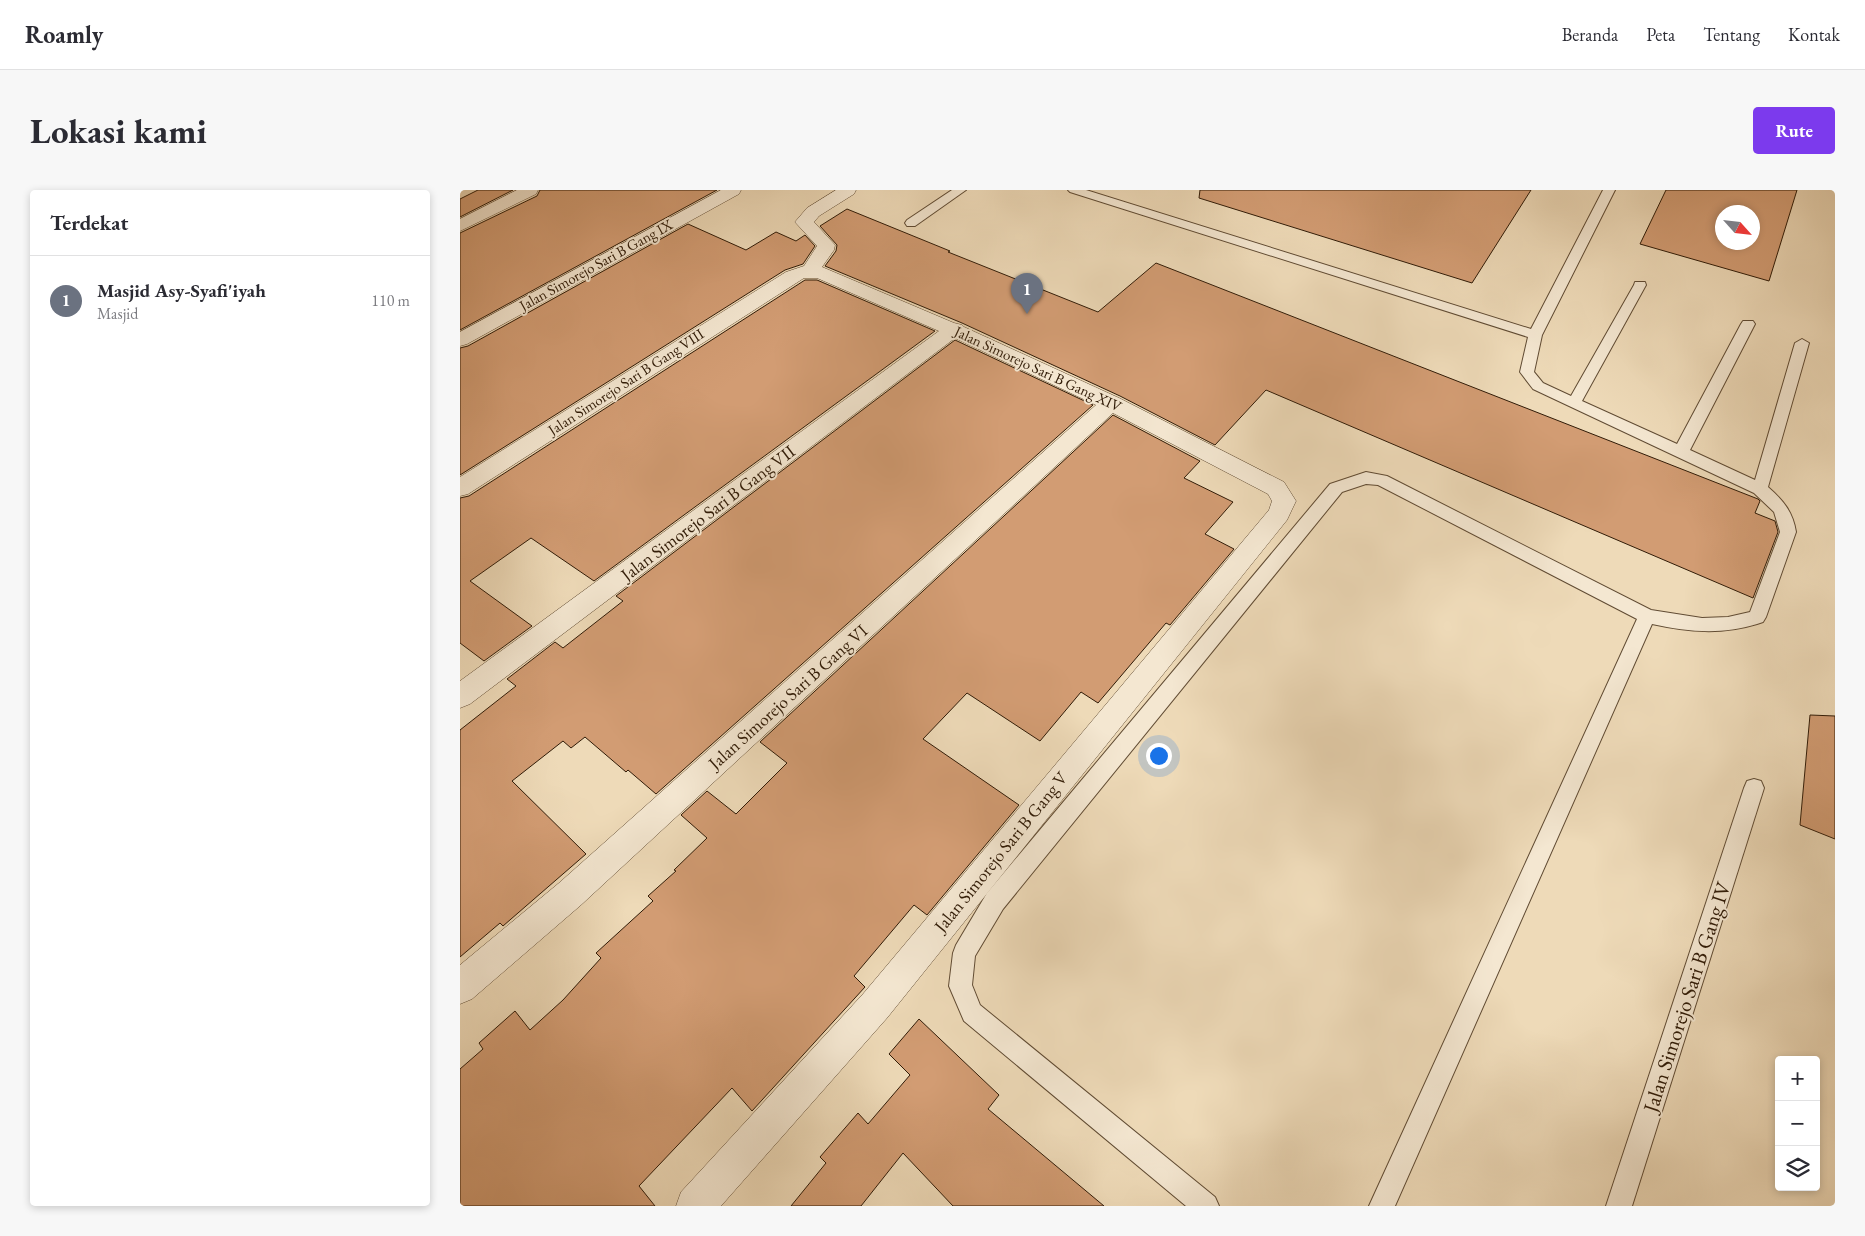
<!DOCTYPE html>
<html lang="id">
<meta charset="utf-8">
<style>
body{margin:0;font-family:"EB Garamond",serif;background:#f7f7f7;color:#2b2b33}
.controls{position:absolute;right:15px;bottom:15px;display:grid;overflow:hidden;border-radius:5px;box-shadow:0 2px 8px #0003}
.controls button{width:45px;height:45px;display:grid;place-items:center;padding:0;border:0;border-bottom:1px solid #e1e1e2;background:#fff;color:#2b2b33;font:25px sans-serif}
.compass{position:absolute;left:1255px;top:15px;width:45px;height:45px;border-radius:50%;background:#fff;box-shadow:0 2px 8px #0003;rotate:117deg}
.you{position:absolute;left:698px;top:565px;width:18px;height:18px;margin:-12px;border:4px solid #fff;border-radius:50%;background:#1a73e8;box-shadow:0 0 0 8px #1a73e833}
.badge{display:grid;place-items:center;width:32px;height:32px;border-radius:50%;background:#7c3aed;color:#fff;font-size:16px;font-weight:700}
.pin{position:absolute;translate:-50% -41px;filter:drop-shadow(0 1px 2px #0008)}
.pin::after{content:'';position:absolute;top:26px;width:18px;height:15px;background:inherit;clip-path:polygon(0 0,100% 0,50% 100%)}
.list{margin:0;padding:0;list-style:none}
h2{display:flex;justify-content:space-between;align-items:center;height:65px;margin:0;padding:0 20px;font-size:21px}
h2 small{font-size:16px;font-weight:400;color:#7c7c81}
.list li{display:grid;grid-template-columns:32px 1fr auto;gap:15px;align-items:center;box-sizing:border-box;height:90px;padding:0 20px;border-top:1px solid #e1e1e2}
.list b{display:block;font-size:19px;white-space:nowrap}
.list p{margin:0;font-size:16px;white-space:nowrap;color:#7c7c81}
.list em{font-size:16px;font-style:normal;color:#7c7c81}
.icon{flex:none;width:28px;height:28px;fill:none;stroke:currentColor;stroke-width:2;stroke-linecap:round;stroke-linejoin:round}
.map{position:relative;flex:none;width:1375px;height:1016px;overflow:hidden;border-radius:5px}
header{display:flex;align-items:center;gap:30px;box-sizing:border-box;height:70px;padding:0 25px;background:#fff;border-bottom:1px solid #e1e1e2}
header strong{font-size:24px}
nav{display:flex;gap:28px;margin-inline-start:auto;font-size:18px}
.intro{display:flex;align-items:center;justify-content:space-between;box-sizing:border-box;height:120px;padding:0 30px}
h1{margin:0;font-size:35px}
.button{padding:12px 22px;border-radius:5px;background:#7c3aed;color:#fff;font-size:18px;font-weight:700}
main{display:flex;gap:30px;padding:0 30px}
aside{flex:1;background:#fff;border-radius:5px;box-shadow:0 2px 8px #0003}
.map>svg:first-child{display:block}
.building{fill:#d29c73;stroke:#301b07;fill-rule:evenodd}
.lines{fill:none;stroke-linecap:round;stroke-linejoin:round}
.service-casing{stroke:#604b33;stroke-width:2}
.minor-casing{stroke:#604b33;stroke-width:1}
.service{fill:#f4e7d1;fill-rule:evenodd}
.minor{fill:#f4e7d1;fill-rule:evenodd}
.labels{text-anchor:middle;stroke-width:4;stroke-linejoin:round;paint-order:stroke}
.far-street-label{font-size:15px;fill:#301b07;stroke:#f4e7d1}
.street-label{font-size:18px;fill:#301b07;stroke:#f4e7d1}
.near-street-label{font-size:21px;fill:#301b07;stroke:#f4e7d1}
</style>
<header>
<strong>Roamly</strong>
<nav><a>Beranda</a><a>Peta</a><a>Tentang</a><a>Kontak</a></nav>
</header>
<div class="intro"><h1>Lokasi kami</h1><a class="button">Rute</a></div>
<main>
<aside>
<h2>Terdekat<small></small></h2>
<ul class="list">
<li><span class="badge" style="background:#6b7280">1</span><div><b>Masjid Asy-Syafi'iyah</b><p>Masjid</p></div><em>110 m</em></li>
</ul>
</aside>
<div class="map">
<svg width="1375" height="1016" viewBox="0 0 1375 1016">
<rect width="100%" height="100%" fill="#eedab8"/>
<filter id="stains"><feTurbulence type="fractalNoise" baseFrequency=".004" numOctaves="4"/><feColorMatrix values="0 0 0 0 .2 0 0 0 0 .09 0 0 0 0 .02 0 0 0 .5 -.17"/></filter>
<radialGradient id="worn" r=".72"><stop offset=".6" stop-color="#630" stop-opacity="0"/><stop offset="1" stop-color="#630" stop-opacity=".3"/></radialGradient>
<g class="building">
<path d="M18,0H53L0,27V9Z"/>
<path d="M80,0H257L0,140V43L77,6Z"/>
<path d="M740,0H1071L1012,93L739,8Z"/>
<path d="M1206,0H1337L1309,91L1180,54ZM1262,22H1292V52H1262Z"/>
<path d="M387,19L490,61L488,62L638,122L696,73L1298,309L1300,311L1295,323L1315,331L1318,342L1293,408L806,200L755,255L660,206L502,133L365,76L376,61L377,55L360,36Z"/>
<path d="M228,34L286,60L316,42L336,51L345,45L355,56L343,74L325,80L0,285V158L8,156Z"/>
<path d="M345,90H357L475,141L134,391L71,348L10,391L72,436L24,471L0,453V308L9,306Z"/>
<path d="M495,150L633,215L196,604L168,580L166,582L125,547L111,558L103,551L52,591L126,664L43,736L40,733L0,767V540L56,496L47,489L95,452L103,458L163,411L156,406Z"/>
<path d="M653,225L740,271L724,288L773,312L745,344L774,359L710,435L706,433L638,513L621,502L580,551L507,503L463,549L559,615L467,725L454,715L394,786L405,797L292,921L272,898L179,996L195,1016H0V879L23,859L19,853L55,821L70,840L103,810L141,768L136,763L193,711L188,706L216,681L214,680L247,648L221,625L247,601L276,624L327,573L300,552Z"/>
<path d="M1350,525L1375,526V649L1340,635Z"/>
<path d="M459,829L539,905L528,919L644,1016H493L443,963L401,1016H331L366,973L360,967L398,923L408,934L450,885L429,864Z"/>
</g>
<g class="lines">
<g class="service-casing">
<g id="service">
<path d="M492,0H506L455,36H447L445,33L447,30Z"/>
<path d="M608,0H626L1071,139L1143,0H1155L1082,145L1074,182L1083,193L1111,206L1174,95L1175,92H1185L1186,95L1122,211L1217,254L1281,134L1283,131H1293L1295,134L1230,260L1295,290L1335,153L1342,149L1349,153L1308,297C1323,310 1333,322 1336,342L1306,427L1303,432L1297,434C1261,445 1229,442 1192,434L935,1016H909L1177,429L918,295L906,294L882,302L543,719L515,766L512,795L520,815L755,1007L759,1016H726L504,831L489,796L493,763L496,755L527,703L870,294L906,282L927,286L1191,420L1242,428L1268,427L1290,422L1320,342L1314,322L1294,303L1073,199L1060,182L1068,147L610,2Z"/>
<path d="M1294,589L1301,591L1304,598L1172,1016H1146L1284,598L1287,591Z"/>
</g>
</g>
<g class="minor-casing">
<g id="minor">
<path d="M57,0H78L76,4L0,41V29Z"/>
<path d="M261,0H281L279,4L7,154L0,156V142Z"/>
<path d="M376,0H396L394,4L359,26L354,32L375,55L374,60L362,77L494,133L502,135L504,137L659,208L824,292L836,311L827,330L427,828L261,1016H216L221,1002L403,804L809,320L812,311L808,304L653,223L121,715L12,809L0,814V775L99,693L636,215L495,148L10,514L0,518V491L479,141L357,88H344L8,304L0,306V287L326,82L344,76L357,56L335,32L347,18Z"/>
</g>
</g>
<use href="#service" class="service"/>
<use href="#minor" class="minor"/>
</g>
<g class="labels">
<g class="far-street-label">
<text transform="translate(136 75) rotate(-29)" y="5">Jalan Simorejo Sari B Gang IX</text>
<text transform="translate(578 179) rotate(25)" y="5">Jalan Simorejo Sari B Gang XIV</text>
<text transform="translate(166 192) rotate(-33)" y="5">Jalan Simorejo Sari B Gang VIII</text>
</g>
<g class="street-label">
<text transform="translate(248 323) rotate(-37)" y="6">Jalan Simorejo Sari B Gang VII</text>
<text transform="translate(328 507) rotate(-42)" y="6">Jalan Simorejo Sari B Gang VI</text>
<text transform="translate(541 662) rotate(-51)" y="6">Jalan Simorejo Sari B Gang V</text>
</g>
<g class="near-street-label">
<text transform="translate(1227 807) rotate(-72)" y="7">Jalan Simorejo Sari B Gang IV</text>
</g>
</g>
<rect width="100%" height="100%" filter="url(#stains)"/>
<rect width="100%" height="100%" fill="url(#worn)"/>
</svg>
<div class="controls">
<button>+</button>
<button>−</button>
<button><svg class="icon" aria-label="layers" viewBox="0 0 24 24"><path d="M12 4l9 5-9 5-9-5zM3 14l9 5 9-5"/></svg></button>
</div>
<svg class="compass" viewBox="-18 -18 36 36"><path d="M0-13l5 13h-10z" fill="#e53935"/><path d="M0 13l5-13h-10z" fill="#7c7c81"/></svg>
<div class="you"></div>
<div class="pin badge" style="left:567px;top:124px;background:#6b7280">1</div>
</div>
</main>
